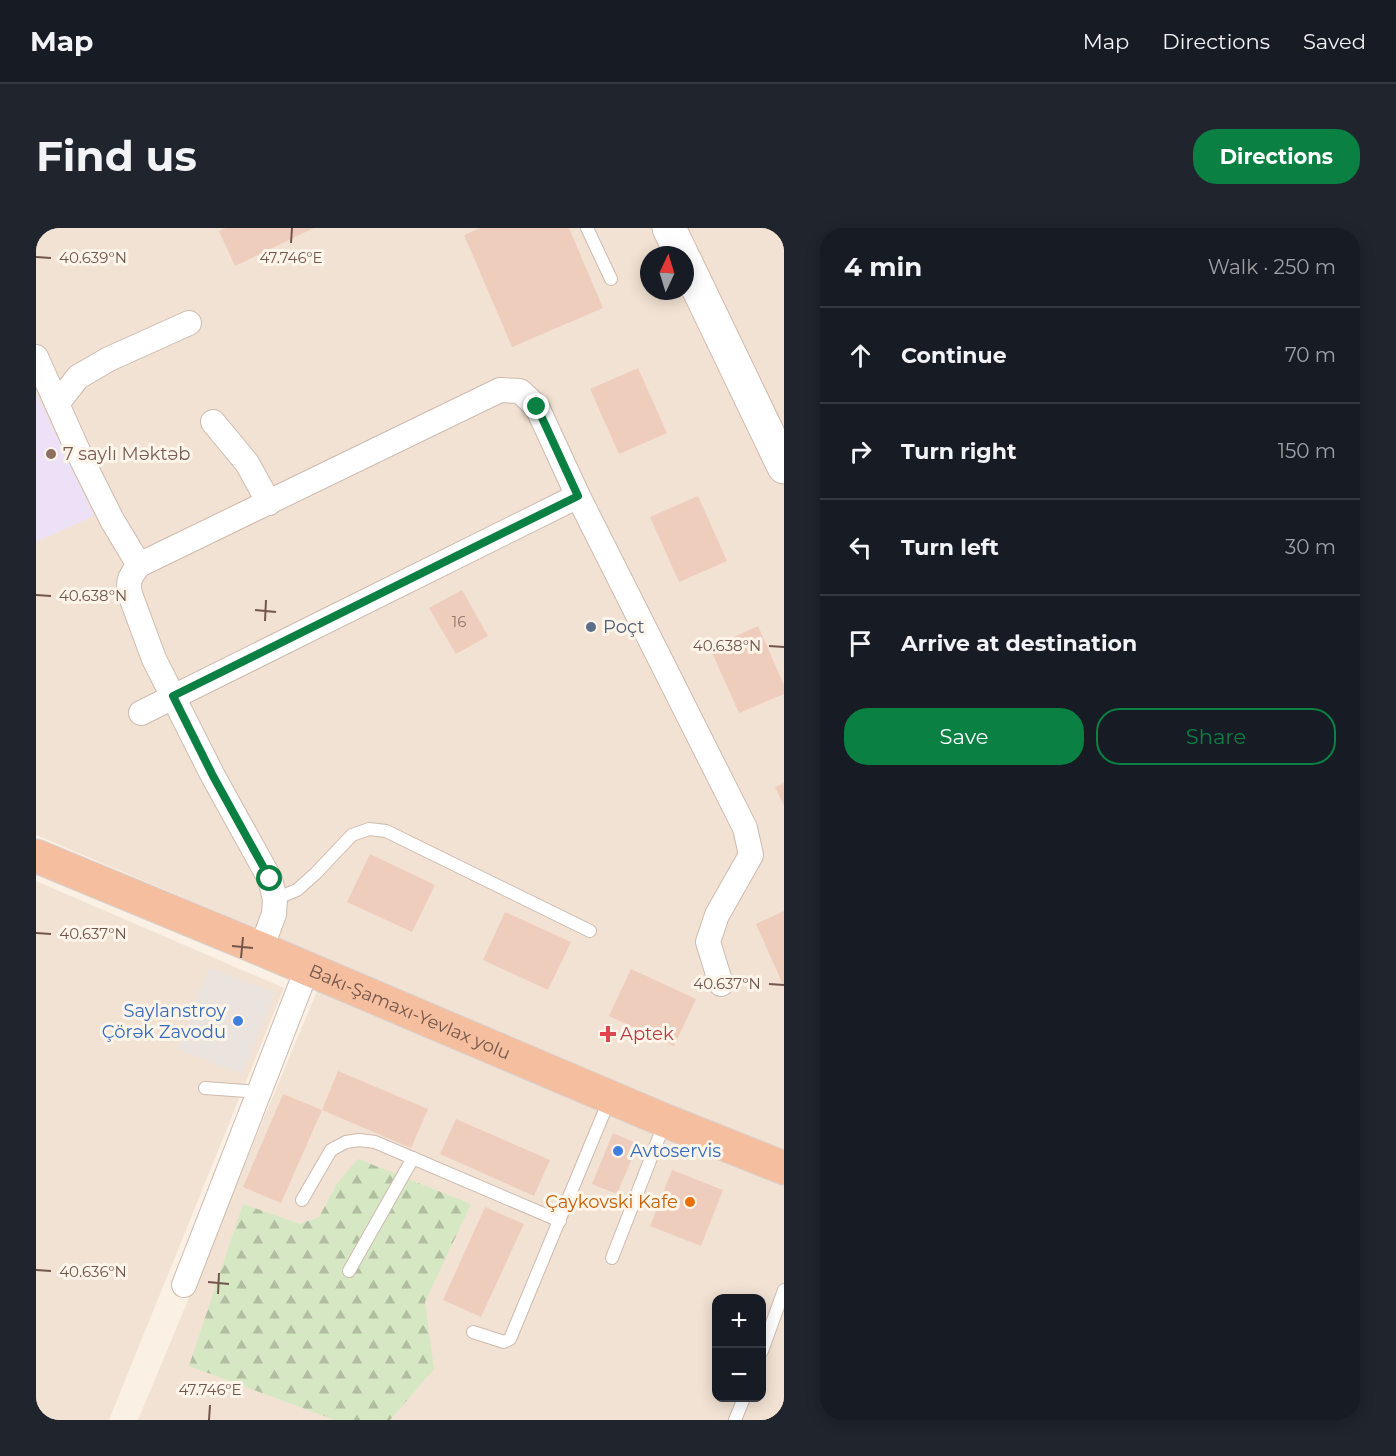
<!DOCTYPE html>
<meta charset="utf-8">
<style>
body{margin:0;font-family:Montserrat,sans-serif;background:#20242c;color:#f1f3f6}
.controls{position:absolute;right:18px;bottom:18px;display:grid;overflow:hidden;border-radius:12px;box-shadow:0 3px 15px #0003}
.controls button{width:54px;height:54px;display:grid;place-items:center;padding:0;border:0;border-bottom:2px solid #363941;background:#171b24;color:#f1f3f6;font:30px sans-serif}
.compass{position:absolute;left:604px;top:18px;width:54px;height:54px;border-radius:50%;background:#171b24;box-shadow:0 3px 15px #0003;rotate:4deg}
.stop{position:absolute;width:18px;height:18px;margin:-14px;border:4px solid #0b8043;border-radius:50%;background:#fff}
.stop.end{background:#0b8043;border-color:#fff;box-shadow:0 2px 6px #0008}
.list{margin:0;padding:0;list-style:none}
h2{display:flex;justify-content:space-between;align-items:center;height:78px;margin:0;padding:0 24px;font-size:26px}
h2 small{font-size:20px;font-weight:400;color:#9ea1a6}
.list li{display:grid;grid-template-columns:39px 1fr auto;gap:18px;align-items:center;box-sizing:border-box;height:96px;padding:0 24px;border-top:2px solid #363941}
.list b{display:block;font-size:22px;white-space:nowrap}
.list em{font-size:20px;font-style:normal;color:#9ea1a6}
.actions{display:flex;gap:12px;padding:18px 24px}
.actions a{flex:1;padding:14px 0;border:2px solid #0b8043;border-radius:24px;text-align:center;font-size:21px;color:#0b8043}
.actions .main{background:#0b8043;color:#fff}
.icon{flex:none;width:33px;height:33px;fill:none;stroke:currentColor;stroke-width:2;stroke-linecap:round;stroke-linejoin:round}
.map{position:relative;flex:none;width:748px;height:1192px;overflow:hidden;border-radius:24px}
header{display:flex;align-items:center;gap:36px;box-sizing:border-box;height:84px;padding:0 30px;background:#171b24;border-bottom:2px solid #363941}
header strong{font-size:28px}
nav{display:flex;gap:33px;margin-inline-start:auto;font-size:21px}
.intro{display:flex;align-items:center;justify-content:space-between;box-sizing:border-box;height:144px;padding:0 36px}
h1{margin:0;font-size:42px}
.button{padding:15px 27px;border-radius:24px;background:#0b8043;color:#fff;font-size:21px;font-weight:700}
main{display:flex;gap:36px;padding:0 36px}
aside{flex:1;background:#171b24;border-radius:24px;box-shadow:0 3px 15px #0003}
.map>svg:first-child{display:block}
.residential{fill:#f2e2d3;fill-rule:evenodd}
.industrial{fill:#ebe3de}
.education{fill:#ede1f7}
.forest{fill:url(#forest-firs)}
.building{fill:#efcdbd}
.lines{fill:none;stroke-linecap:round;stroke-linejoin:round}
.service-casing{stroke:#cebaae;stroke-width:14}
.minor-casing{stroke:#cebaae;stroke-width:26}
.secondary-casing{stroke:#d1b9ab;stroke-width:35}
.trunk-casing{stroke:#d8d0cd;stroke-width:35}
.service{stroke:#fff;stroke-width:12}
.minor{stroke:#fff;stroke-width:24}
.secondary{stroke:#fff;stroke-width:33}
.trunk{stroke:#f5be9e;stroke-width:33}
.route{stroke:#0b8043;stroke-width:8}
.ticks{fill:none;stroke:#73564b;stroke-width:2}
.education-dot{fill:#8d6e63;stroke:#fef5ea;stroke-width:2}
.service-dot{fill:#5c6f8a;stroke:#fef5ea;stroke-width:2}
.shop-dot{fill:#3f7fe0;stroke:#fef5ea;stroke-width:2}
.health-dot{fill:#e0444e;stroke:#fef5ea;stroke-width:2}
.food-dot{fill:#e8710a;stroke:#fef5ea;stroke-width:2}
.labels{text-anchor:middle;stroke-width:6;stroke-linejoin:round;paint-order:stroke}
.number-label{font-size:15px;fill:#927468}
.education-label{font-size:18px;fill:#785e54;stroke:#fef5ea;text-anchor:start}
.service-label{font-size:18px;fill:#4e5e75;stroke:#fef5ea;text-anchor:start}
.shop-label{font-size:18px;fill:#366cbe;stroke:#fef5ea;text-anchor:end}
.street-label{font-size:18px;fill:#73564b;stroke:#fef5ea}
.health-label{font-size:18px;fill:#be3a42;stroke:#fef5ea;text-anchor:start}
.food-label{font-size:18px;fill:#c56008;stroke:#fef5ea;text-anchor:end}
.ticks-label{font-size:15px;text-anchor:middle;fill:#73564b;stroke:#fef5ea;stroke-width:6;stroke-linejoin:round;paint-order:stroke}
</style>
<header>
<strong>Map</strong>
<nav><a>Map</a><a>Directions</a><a>Saved</a></nav>
</header>
<div class="intro"><h1>Find us</h1><a class="button">Directions</a></div>
<main>
<div class="map">
<svg width="748" height="1192" viewBox="0 0 748 1192">
<defs>
<pattern id="forest-firs" width="22" height="20" patternUnits="userSpaceOnUse" patternTransform="scale(1.5)"><rect width="22" height="20" fill="#d5e8c3"/><path d="M5 1l3.5 6h-7zM16 11l3.5 6h-7z" fill="#b1bfa0"/></pattern>
</defs>
<rect width="100%" height="100%" fill="#fbf0e4"/>
<g class="residential">
<path d="M0,0H748V1192H102L294,732L0,607ZM613,27H649V63H613ZM680,1070H726V1170H680Z"/>
<path d="M0,653L248,760L73,1192H0Z"/>
</g>
<path class="industrial" d="M173,740L239,765L206,846L141,821Z"/>
<path class="education" d="M0,164L58,288L0,314Z"/>
<path class="forest" d="M322,931L435,976L389,1074L398,1141L354,1192H299L153,1138L207,976L264,996L283,989L302,954Z"/>
<g class="building">
<path d="M190,0H278L199,38L183,3Z"/>
<path d="M444,0H533L567,80L476,119L428,7Z"/>
<path d="M602,140L631,205L583,226L554,161Z"/>
<path d="M662,268L691,333L643,354L614,289Z"/>
<path d="M426,362L452,408L420,426L393,380Z"/>
<path d="M722,398L748,457V466L703,485L674,420Z"/>
<path d="M748,555V578L739,559Z"/>
<path d="M334,626L399,657L376,704L311,674Z"/>
<path d="M748,683V759L720,696Z"/>
<path d="M469,684L535,714L512,762L447,732Z"/>
<path d="M595,741L660,771L638,818L573,788Z"/>
<path d="M302,843L392,881L375,920L286,882Z"/>
<path d="M247,866L286,882L245,975L207,959Z"/>
<path d="M420,891L514,932L498,968L404,926Z"/>
<path d="M577,905L602,916L581,966L556,956Z"/>
<path d="M636,942L687,962L665,1018L614,998Z"/>
<path d="M449,979L488,996L445,1089L407,1072Z"/>
</g>
<g class="lines">
<g class="service-casing">
<g id="service">
<path d="M551,0L575,51"/>
<path d="M239,671L261,662L280,645L316,607L333,601L350,603L554,703"/>
<path d="M169,860L223,864"/>
<path d="M266,972L295,922L310,914L323,912L339,914L524,993"/>
<path d="M576,1030L629,894"/>
<path d="M313,1043L377,930"/>
<path d="M437,1104L468,1114L474,1111L574,870"/>
<path d="M726,1123L748,1062"/>
<path d="M699,1192L708,1170"/>
</g>
</g>
<g class="minor-casing">
<g id="minor">
<path d="M0,129L47,234L76,292L103,337"/>
<path d="M21,176L42,149L73,131L153,95"/>
<path d="M177,194L211,235L233,275"/>
<path d="M105,485L542,268"/>
<path d="M225,721L238,686L239,671L234,651L177,548L118,431L94,366C91,351 95,348 103,337L464,162L484,163L501,179L542,268L709,600L715,627L681,687L672,714L685,756"/>
<path d="M148,1057L271,741"/>
</g>
</g>
<g class="secondary-casing">
<g id="secondary">
<path d="M633,0L646,27"/>
<path d="M649,33L748,239"/>
</g>
</g>
<g class="trunk-casing">
<g id="trunk">
<path id="s1" d="M0,628L225,721L630,893L748,940"/>
</g>
</g>
<use href="#service" class="service"/>
<use href="#minor" class="minor"/>
<use href="#secondary" class="secondary"/>
<use href="#trunk" class="trunk"/>
</g>
<g class="lines">
<path class="route" d="M234,651L177,548L137,468L542,268L501,179"/>
</g>
<path class="ticks" d="M255,15L256,0M0,29L15,30M0,367L15,368M219,382L240,384M229,393L230,372M733,418L748,419M0,705L15,706M196,718L217,720M205,730L207,709M733,756L748,757M0,1042L15,1043M172,1054L193,1056M182,1066L183,1045M173,1192L174,1177"/>
<circle class="education-dot" cx="15" cy="226" r="6"/>
<circle class="service-dot" cx="555" cy="399" r="6"/>
<g class="shop-dot">
<circle cx="202" cy="793" r="6"/>
<circle cx="582" cy="923" r="6"/>
</g>
<path class="health-dot" d="M569 797h6v6h6v6h-6v6h-6v-6h-6v-6h6z"/>
<circle class="food-dot" cx="654" cy="974" r="6"/>
<g class="labels">
<g class="number-label">
<text x="423" y="399">16</text>
</g>
<g class="education-label">
<text x="27" y="232">7 saylı Məktəb</text>
</g>
<g class="service-label">
<text x="567" y="405">Poçt</text>
</g>
<g class="shop-label">
<text x="190" y="789">Saylanstroy<tspan x="190" dy="21">Çörək Zavodu</tspan></text>
<text x="594" y="929" text-anchor="start">Avtoservis</text>
</g>
<g class="street-label">
<text dy="6" stroke="none"><textPath href="#s1" startOffset="405">Bakı-Şamaxı-Yevlax yolu</textPath></text>
</g>
<g class="health-label">
<text x="584" y="812">Aptek</text>
</g>
<g class="food-label">
<text x="642" y="980">Çaykovski Kafe</text>
</g>
</g>
<g class="ticks-label">
<text x="255" y="35">47.746°E</text>
<text x="57" y="35">40.639°N</text>
<text x="57" y="373">40.638°N</text>
<text x="691" y="423">40.638°N</text>
<text x="57" y="711">40.637°N</text>
<text x="691" y="761">40.637°N</text>
<text x="57" y="1049">40.636°N</text>
<text x="174" y="1167">47.746°E</text>
</g>
</svg>
<div class="controls">
<button>+</button>
<button>−</button>
</div>
<svg class="compass" viewBox="-18 -18 36 36"><path d="M0-13l5 13h-10z" fill="#e53935"/><path d="M0 13l5-13h-10z" fill="#9ea1a6"/></svg>
<div class="stop" style="left:234px;top:651px"></div>
<div class="stop end" style="left:501px;top:179px"></div>
</div>
<aside>
<h2>4 min<small>Walk · 250 m</small></h2>
<ul class="list">
<li><svg class="icon" aria-label="ahead" viewBox="0 0 24 24"><path d="M12 20V5M6 11l6-6 6 6"/></svg><div><b>Continue</b></div><em>70 m</em></li>
<li><svg class="icon" aria-label="right" viewBox="0 0 24 24"><path d="M7 20v-9h11M14 6l5 5-5 5"/></svg><div><b>Turn right</b></div><em>150 m</em></li>
<li><svg class="icon" aria-label="left" viewBox="0 0 24 24"><path d="M17 20v-9H6M10 6l-5 5 5 5"/></svg><div><b>Turn left</b></div><em>30 m</em></li>
<li><svg class="icon" aria-label="arrive" viewBox="0 0 24 24"><path d="M6 21V4h12l-3 4 3 4H6"/></svg><div><b>Arrive at destination</b></div></li>
</ul>
<div class="actions"><a class="main">Save</a><a>Share</a></div>
</aside>
</main>
